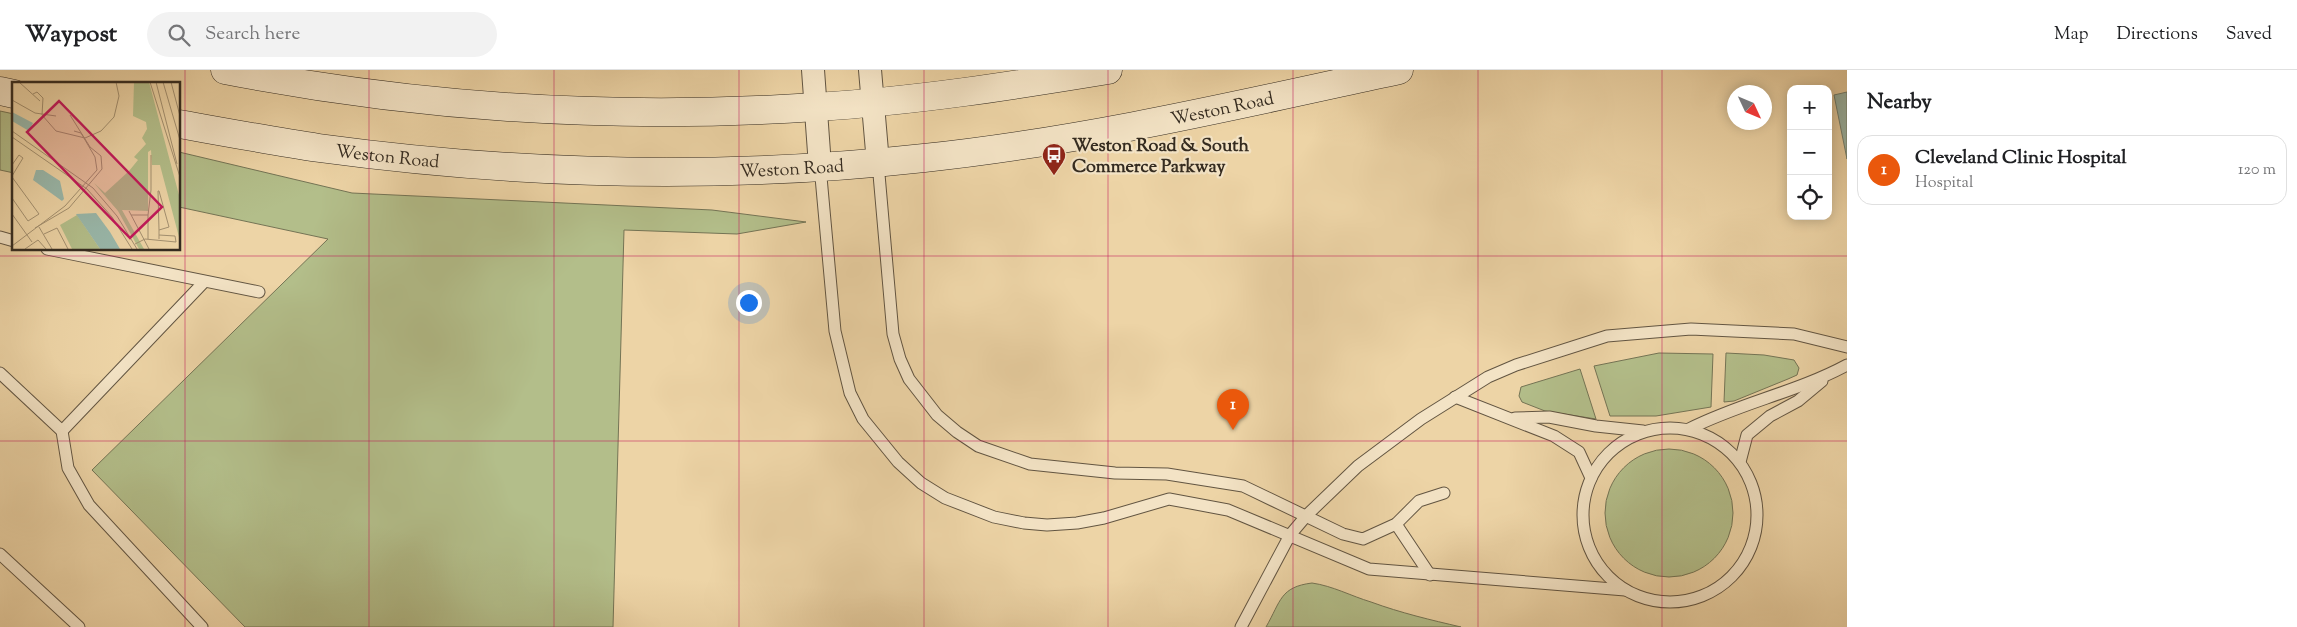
<!DOCTYPE html>
<meta charset="utf-8">
<style>
body{margin:0;font-family:"Sorts Mill Goudy",serif;background:#f2f2f2;color:#202124}
.controls{position:absolute;right:15px;top:15px;display:grid;overflow:hidden;border-radius:10px;box-shadow:0 2px 12px #0003}
.controls button{width:45px;height:45px;display:grid;place-items:center;padding:0;border:0;border-bottom:1px solid #e0e0e0;background:#fff;color:#202124;font:25px sans-serif}
.compass{position:absolute;left:1727px;top:15px;width:45px;height:45px;border-radius:50%;background:#fff;box-shadow:0 2px 12px #0003;rotate:134deg}
.you{position:absolute;left:748px;top:232px;width:18px;height:18px;margin:-12px;border:4px solid #fff;border-radius:50%;background:#1a73e8;box-shadow:0 0 0 8px #1a73e833}
.badge{display:grid;place-items:center;width:32px;height:32px;border-radius:50%;background:#ea580c;color:#fff;font-size:16px;font-weight:700}
.pin{position:absolute;translate:-50% -41px;filter:drop-shadow(0 1px 2px #0008)}
.pin::after{content:'';position:absolute;top:26px;width:18px;height:15px;background:inherit;clip-path:polygon(0 0,100% 0,50% 100%)}
.list{margin:0;padding:0;list-style:none}
h2{display:flex;justify-content:space-between;align-items:center;height:65px;margin:0;padding:0 20px;font-size:21px}
h2 small{font-size:16px;font-weight:400;color:#757577}
.list li{display:grid;grid-template-columns:32px 1fr auto;gap:15px;align-items:center;box-sizing:border-box;height:70px;margin:0 10px 10px;padding:0 10px;border:1px solid #e0e0e0;border-radius:15px}
.list b{display:block;font-size:19px;white-space:nowrap}
.list p{margin:0;font-size:16px;white-space:nowrap;color:#757577}
.list em{font-size:16px;font-style:normal;color:#757577}
.icon{flex:none;width:28px;height:28px;fill:none;stroke:currentColor;stroke-width:2;stroke-linecap:round;stroke-linejoin:round}
.map{position:relative;flex:none;width:1847px;height:557px;overflow:hidden}
header{display:flex;align-items:center;gap:30px;box-sizing:border-box;height:70px;padding:0 25px;background:#fff;border-bottom:1px solid #e0e0e0}
header strong{font-size:24px}
nav{display:flex;gap:28px;margin-inline-start:auto;font-size:18px}
.search{width:350px;height:45px;background:#f2f2f2;display:flex;align-items:center;gap:12px;box-sizing:border-box;padding:0 18px;border-radius:28px;color:#757577;font-size:19px}
main{display:flex}
aside{flex:1;background:#fff}
.map>svg:first-child{display:block}
.green{fill:#b3be8a;stroke:#747455}
.water{fill:#99b8ab;stroke:#718073}
.lines{fill:none;stroke-linecap:round;stroke-linejoin:round}
.service-casing{stroke:#625542;stroke-width:13}
.minor-casing{stroke:#625542;stroke-width:24}
.secondary-casing{stroke:#342b20;stroke-width:29}
.service{stroke:#f3e3c5;stroke-width:11}
.minor{stroke:#f3e3c5;stroke-width:22}
.secondary{stroke:#f3e3c5;stroke-width:28}
.grid{fill:none;stroke:#c2185b;stroke-width:1;stroke-opacity:0.55}
.labels{text-anchor:middle;stroke-width:4.5;stroke-linejoin:round;paint-order:stroke}
.street-label{font-size:18px;fill:#342b20;stroke:#f3e3c5}
.poi-label{font-size:18px;font-weight:bold;fill:#342b20;stroke:#f3e3c5;text-anchor:start}
.inset-road{fill:none;stroke:#a39070;stroke-width:1}
.view{fill:#c2185b;fill-opacity:0.15;stroke:#c2185b;stroke-width:2.5}
.inset-edge{fill:none;stroke:#342b20;stroke-width:2.5}
</style>
<header>
<strong>Waypost</strong>
<div class="search"><svg class="icon" aria-label="search" viewBox="0 0 24 24"><circle cx="10" cy="10" r="6"/><path d="M15 15l6 6"/></svg>Search here</div>
<nav><a>Map</a><a>Directions</a><a>Saved</a></nav>
</header>
<main>
<div class="map">
<svg width="1847" height="557" viewBox="0 0 1847 557">
<rect width="100%" height="100%" fill="#edd4a6"/>
<filter id="stains"><feTurbulence type="fractalNoise" baseFrequency=".004" numOctaves="4"/><feColorMatrix values="0 0 0 0 .2 0 0 0 0 .09 0 0 0 0 .02 0 0 0 .5 -.17"/></filter>
<radialGradient id="worn" r=".72"><stop offset=".6" stop-color="#630" stop-opacity="0"/><stop offset="1" stop-color="#630" stop-opacity=".3"/></radialGradient>
<g class="green">
<path d="M0,41L14,44V103L0,100Z"/>
<path d="M179,82L352,123L712,140L806,152L737,164L624,160L613,557H245L92,400L328,169L179,137Z"/>
<path d="M1659,283L1713,284L1711,337L1656,346H1610L1594,296Z"/>
<path d="M1726,283L1764,285L1794,290L1799,298L1797,305L1788,309L1734,331L1724,332Z"/>
<path d="M1580,299L1596,349L1545,341L1522,332L1519,326L1521,317Z"/>
<circle cx="1669" cy="443" r="64"/>
<path d="M1312,513C1333,516 1351,526 1371,532C1401,543 1431,550 1461,557H1266C1281,531 1280,517 1312,513Z"/>
</g>
<path class="water" d="M1847,22V89L1834,25Z"/>
<g class="lines">
<g class="service-casing">
<g id="service">
<path d="M878,93L893,264L900,289L909,309L937,345L957,362L978,376L1030,394L1115,403L1167,404L1243,416L1343,464L1363,469L1396,454L1419,431L1444,423"/>
<path d="M820,96L835,261L850,323L863,349L898,392L921,413L945,428L994,447L1024,453L1047,455L1077,453L1104,448L1169,429L1228,440L1369,499L1625,520"/>
<path d="M0,167L14,171"/>
<path d="M47,179L259,222"/>
<path d="M0,303L62,361L204,212"/>
<path d="M1455,327L1554,366L1579,382L1591,408"/>
<path d="M1515,348L1549,347L1596,356L1643,361"/>
<circle cx="1670" cy="445" r="87"/>
<path d="M1689,359C1740,333 1797,322 1847,295"/>
<path d="M62,361L68,398L89,435L202,557"/>
<path d="M1740,392L1747,365L1770,346L1798,331L1822,311"/>
<path d="M1396,454L1430,505"/>
<path d="M0,484L79,557"/>
<path d="M1241,557L1290,465L1307,445L1358,396L1421,349L1488,307L1516,295L1607,266L1691,259L1794,264L1847,277"/>
</g>
</g>
<g class="minor-casing">
<g id="minor">
<path d="M813,0L820,96"/>
<path d="M870,0L878,93"/>
</g>
</g>
<g class="secondary-casing">
<g id="secondary">
<path d="M225,0C419,38 619,50 816,37C914,31 1011,16 1108,0"/>
<path d="M0,21L14,24"/>
<path id="s1" d="M179,54C225,62 272,71 319,78C518,105 724,110 924,88C1085,71 1242,34 1399,0"/>
</g>
</g>
<use href="#service" class="service"/>
<use href="#minor" class="minor"/>
<use href="#secondary" class="secondary"/>
</g>
<path class="grid" d="M185,0V557M369,0V557M554,0V557M739,0V557M924,0V557M1108,0V557M1293,0V557M1478,0V557M1662,0V557M0,186H1847M0,371H1847"/>
<defs>
<g id="bus-pin" transform="scale(1.25)"><path d="M0 17L-7.5 6A9.5 9.5 0 1 1 7.5 6Z" fill="#8f2418" stroke="#f3e3c5"/><path d="M-5-6H5V4H4V6H2V4H-2V6H-4V4H-5ZM-3.5-4V0h7V-4ZM-3.5 1.2v1.5H-2V1.2ZM2 1.2v1.5H3.5V1.2Z" fill="#fff"/></g>
</defs>
<g fill-rule="evenodd">
<use href="#bus-pin" x="1054" y="85"/>
</g>
<g class="labels">
<g class="street-label">
<text dy="6" stroke="none"><textPath href="#s1" startOffset="1051">Weston Road</textPath></text>
<text dy="6" stroke="none"><textPath href="#s1" startOffset="211">Weston Road</textPath></text>
<text dy="6" stroke="none"><textPath href="#s1" startOffset="616">Weston Road</textPath></text>
</g>
<g class="poi-label">
<text x="1072" y="81">Weston Road &amp; South<tspan x="1072" dy="21">Commerce Parkway</tspan></text>
</g>
</g>
<g transform="translate(12 12)">
<rect width="168" height="168" fill="#edd4a6"/>
<path d="M122,0H137L167,113V155L149,87L148,83H140L139,68L136,70V129L110,128L132,167H127L106,129L82,101L93,111L117,89L126,78L122,75L134,62L130,56L135,47L134,40L121,34ZM65,133L88,167H60L48,143Z" fill="#b3be8a"/>
<path d="M0,30L21,41L17,49L0,39ZM24,88H31L48,99L52,117L50,119L21,98ZM84,131L98,150L108,167H88L64,132Z" fill="#99b8ab"/>
<path class="inset-road" d="M7,0L28,19M138,0L168,95M144,0L165,82M151,0L168,58M159,0L168,34M21,12L25,10L31,16L30,33L44,49L73,56L89,49L102,35L107,14L104,0M0,18L23,31L44,34M0,49L81,106L105,134L125,167M0,55L75,107L100,135L120,167M0,83L7,73L11,76L0,94M0,95L27,132L16,139L0,116M117,129L137,167M0,132L20,160M119,133H136V157M136,133L139,108V73M27,145L40,167M23,146L57,126L90,87L89,74L78,65L58,33M147,148L157,145L147,109H146L147,148V157M32,152L45,146L56,167M123,162L133,157L164,160L163,154L147,153M0,164L53,124L85,88L83,75L69,51L62,49M13,167L26,158L34,167"/>
<path class="view" d="M47,19L150,125L118,156L15,50Z"/>
<rect width="168" height="168" class="inset-edge"/>
</g>
<rect width="100%" height="100%" filter="url(#stains)"/>
<rect width="100%" height="100%" fill="url(#worn)"/>
</svg>
<div class="controls">
<button>+</button>
<button>−</button>
<button><svg class="icon" aria-label="locate" viewBox="0 0 24 24"><circle cx="12" cy="12" r="6"/><path d="M12 2v4M12 18v4M2 12h4M18 12h4"/></svg></button>
</div>
<svg class="compass" viewBox="-18 -18 36 36"><path d="M0-13l5 13h-10z" fill="#e53935"/><path d="M0 13l5-13h-10z" fill="#757577"/></svg>
<div class="you"></div>
<div class="pin badge" style="left:1233px;top:360px">1</div>
</div>
<aside>
<h2>Nearby<small></small></h2>
<ul class="list">
<li><span class="badge">1</span><div><b>Cleveland Clinic Hospital</b><p>Hospital</p></div><em>120 m</em></li>
</ul>
</aside>
</main>
